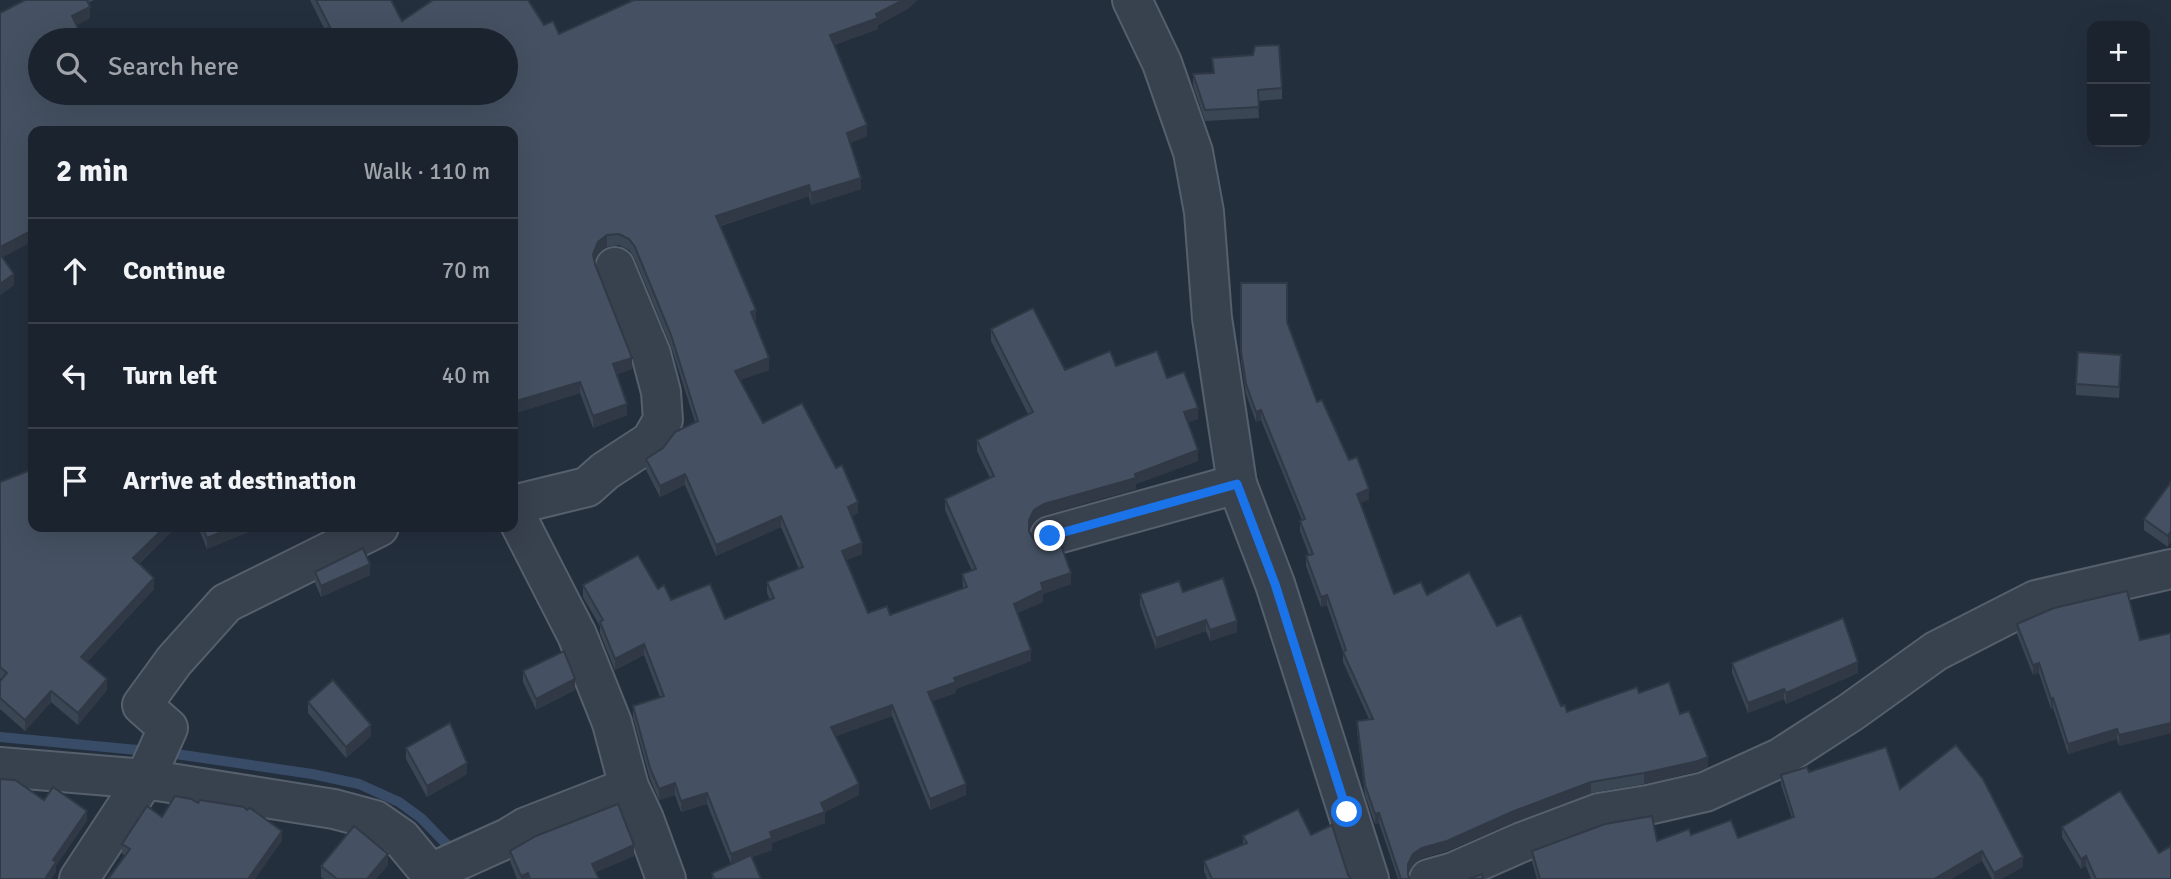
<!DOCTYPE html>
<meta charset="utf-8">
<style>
body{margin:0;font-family:Signika,sans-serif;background:#282f3a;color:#f1f3f6}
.controls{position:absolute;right:21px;top:21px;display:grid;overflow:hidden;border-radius:14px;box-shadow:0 7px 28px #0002}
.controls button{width:63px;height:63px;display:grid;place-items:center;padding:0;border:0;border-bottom:2px solid #39404a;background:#1b232e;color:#f1f3f6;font:35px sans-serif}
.stop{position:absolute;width:21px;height:21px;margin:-16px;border:5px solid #1a73e8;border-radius:50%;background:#fff}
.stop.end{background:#1a73e8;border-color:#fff;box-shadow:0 2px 7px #0008}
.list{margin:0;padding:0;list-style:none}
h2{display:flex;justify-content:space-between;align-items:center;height:91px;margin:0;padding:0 28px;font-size:30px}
h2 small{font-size:23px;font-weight:400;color:#a0a4aa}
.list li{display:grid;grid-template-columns:46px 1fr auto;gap:21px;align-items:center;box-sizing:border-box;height:105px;padding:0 28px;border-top:2px solid #39404a}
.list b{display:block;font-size:26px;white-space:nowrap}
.list em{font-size:23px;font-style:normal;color:#a0a4aa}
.icon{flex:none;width:38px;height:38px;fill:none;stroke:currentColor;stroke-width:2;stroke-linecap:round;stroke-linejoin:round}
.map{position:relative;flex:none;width:2171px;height:879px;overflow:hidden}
.search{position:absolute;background:#1b232e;box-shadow:0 7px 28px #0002;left:28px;top:28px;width:490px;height:77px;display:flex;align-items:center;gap:18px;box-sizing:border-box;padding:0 24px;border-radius:38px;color:#a0a4aa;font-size:26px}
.panel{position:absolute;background:#1b232e;box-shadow:0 7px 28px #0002;left:28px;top:126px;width:490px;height:406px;border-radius:14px}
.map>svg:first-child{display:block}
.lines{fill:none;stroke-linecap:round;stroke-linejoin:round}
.stream{stroke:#394c67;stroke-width:10}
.minor-casing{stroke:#565f6c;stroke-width:42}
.minor{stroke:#38414e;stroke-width:38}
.wall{fill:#3b4654}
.shaded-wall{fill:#303945}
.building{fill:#455162;stroke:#303945;stroke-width:2}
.route{stroke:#1a73e8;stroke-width:9}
</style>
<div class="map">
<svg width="2171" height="879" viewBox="0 0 2171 879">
<rect width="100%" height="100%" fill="#242f3e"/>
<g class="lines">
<path class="stream" d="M0,737L169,753L312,774L359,784L399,802L421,818L456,854"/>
<g class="minor-casing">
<g id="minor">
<path d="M1132,0L1162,63L1193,152L1204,212L1212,318L1237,484L1275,584L1369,879"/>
<path d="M513,505L587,487L605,471L651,441L663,420L661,392L651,354L615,267"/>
<path d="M513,510L577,635L612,723L629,787L644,819L666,879"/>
<path d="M1050,536L1237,484"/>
<path d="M0,767L145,779L334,809L375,820L401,838L435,879"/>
<path d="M434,877L444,867L508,838L526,827L629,787"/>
<path d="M79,879L146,777L168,728L142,705L174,661L226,603L379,527"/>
<path d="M1429,879L1454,872L1522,842L1599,813L1648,805L1705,792L1780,758L1851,712L1936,651L2036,600L2171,569"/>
</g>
</g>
<use href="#minor" class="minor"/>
</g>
<g class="wall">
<path d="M25,0H94L88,3L90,18L76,25L40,93H506L325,30L310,0H391L402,21L544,25L559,34L631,2L630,0H790L909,8L878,25V29L834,45L867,136L850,143L861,189L811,205L809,196L721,226L756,321H755L769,370L740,380L763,423L858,513L852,516L862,554L846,560L868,613L890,615L963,588L962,574L972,571L945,510V499L990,478L977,451V440L1028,414L991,341V329L1065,370L1116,366L1167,378L1198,419L1188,422L1198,461L1136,484V489L1044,515L1034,521L1029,530L1034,540L1071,584L1043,594V602L1017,613L1031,661L956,689V693L932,701L966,795L930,810L892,716L836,736L859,795L825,812V823L772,843V850L752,857L761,879H712V873L731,864L707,804L681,812L675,795L659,800L650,779L633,717V706L660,697L644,655L615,670L600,633V626L583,597V585L658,589L671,600L725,619L770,600L767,593V582L799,569L781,527L716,556L685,485L660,497L646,470V459L663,448L695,422L671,346L635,259L629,250L619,245L607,247L598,253L594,262L632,369L617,374L627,415L593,428L580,393L513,414V131H33V241L2,257L14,285L0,295V13Z"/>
<path d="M1212,58L1282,88V99L1258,101L1259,118L1205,121L1193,85V74L1213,73Z"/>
<path d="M1241,283L1287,322L1317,402L1349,460L1369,499L1360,503L1394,594L1427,595L1497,626L1561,706L1567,712L1639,693L1680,714L1708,767L1698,771L1644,784L1591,793L1514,822L1447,851L1422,858L1413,864L1408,873L1410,879H1398L1379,823L1375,824L1365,795L1357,731V721L1369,719L1343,662V652L1327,605L1321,607L1306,566V556L1309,555L1300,531V521L1302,520L1261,420L1256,422L1246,394L1241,362Z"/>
<path d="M2121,366L2119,398L2076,395V384Z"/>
<path d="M0,482L33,527H176L139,564L154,589L87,662L107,690L78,725L51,702L25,731L0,709V681L2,679L0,678Z"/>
<path d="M2171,482L2168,547L2144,530V519Z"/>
<path d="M198,527H258V528L207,549Z"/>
<path d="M315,572L370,575L321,597L315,583Z"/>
<path d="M1183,592L1237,632L1210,641L1206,631L1156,649L1140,605V594Z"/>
<path d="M2017,624L2140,640L2171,633V733L2119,746L2117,739L2068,754L2053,708L2051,709L2039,673L2033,675L2017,634Z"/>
<path d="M1732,663L1858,673L1786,704L1784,699L1748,713L1732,673Z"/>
<path d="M523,671L575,690L536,710L523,682Z"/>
<path d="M308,702L371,736L346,758L308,713Z"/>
<path d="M406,748L467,774L427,797L406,759Z"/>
<path d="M1809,772L1900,789L2023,867L2001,879H1992L1982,861L1951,879H1537L1532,862V851L1657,841L1691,835L1738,838L1792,818L1781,785V775Z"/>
<path d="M198,803L282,841L125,856L122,853V844L162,817Z"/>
<path d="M2062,827L2159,853L2171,879H2091L2086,866L2081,869L2062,837Z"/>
<path d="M1311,835L1351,879H1207L1204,871V861L1243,844V836Z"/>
<path d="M510,851L634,856L596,872L599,879H517L510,861Z"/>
<path d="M388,865L376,879H324L321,877V866Z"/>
</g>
<g class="shaded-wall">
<path d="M903,0H918L909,8L878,25V29L830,46V35L876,14Z"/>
<path d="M90,7V18L72,28V16Z"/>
<path d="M867,125V136L847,144V133Z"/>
<path d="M861,178V189L811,205V193Z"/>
<path d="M809,185V196L716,227V216Z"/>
<path d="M33,230V241L0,259V247Z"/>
<path d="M607,235V247L598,253L593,265V254L598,242Z"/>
<path d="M14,274V285L0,295V284Z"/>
<path d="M756,310V321L751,323V312Z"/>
<path d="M632,358V369L613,376V364Z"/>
<path d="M769,358V370L735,382V371Z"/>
<path d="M580,382V393L513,414V402Z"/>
<path d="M627,404V415L593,428V416Z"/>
<path d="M1198,408V419L1184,424V412Z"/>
<path d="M1261,410V420L1256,422V412Z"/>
<path d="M1198,450V461L1136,484V489L1044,515L1034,521L1029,531V520L1034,510L1044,504L1135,474Z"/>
<path d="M685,474V485L660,497V486Z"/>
<path d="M1369,489V499L1357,504V494Z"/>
<path d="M858,502V513L848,518V507Z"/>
<path d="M781,516V527L716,556V545Z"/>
<path d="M165,527H176L133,569V558Z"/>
<path d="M234,527H258V528L207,549V538Z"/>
<path d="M2171,531V542L2168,547V536Z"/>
<path d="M862,543V554L842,562V551Z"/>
<path d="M370,564V575L321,597V586Z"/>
<path d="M1071,573V584L1043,594V602L1014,615V604L1041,583Z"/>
<path d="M154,578V589L81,668V657Z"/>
<path d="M1327,595V605L1321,607V597Z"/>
<path d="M1206,620V631L1156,649V638Z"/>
<path d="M1237,621V632L1210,641V630Z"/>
<path d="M644,644V655L615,670V659Z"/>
<path d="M1031,650V661L956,689V693L928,703V692L954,678Z"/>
<path d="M1858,662V673L1786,704V693Z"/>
<path d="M2039,663V673L2033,675V665Z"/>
<path d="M107,679V690L78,725V713Z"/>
<path d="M575,679V690L536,710V699Z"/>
<path d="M1784,689V699L1748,713V703Z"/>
<path d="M51,691V702L25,731V720Z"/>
<path d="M2053,698V708L2051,709V699Z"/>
<path d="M892,705V716L831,738V727Z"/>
<path d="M2171,723V733L2119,746V735Z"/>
<path d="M371,725V736L346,758V747Z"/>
<path d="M2117,729V739L2068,754V744Z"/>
<path d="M1708,757V767L1698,771L1644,784V773Z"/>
<path d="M467,763V774L427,797V786Z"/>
<path d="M1591,782V793L1514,822L1447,851L1422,858L1413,864L1408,874V864L1413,854L1422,848L1514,811Z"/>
<path d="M675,783V795L659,800V789Z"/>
<path d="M859,784V795L825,812V823L772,843V850L731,865V854L821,803Z"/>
<path d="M966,784V795L930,810V799Z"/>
<path d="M707,793V804L681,812V801Z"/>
<path d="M87,811V821L56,866V872L51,879H45L53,860Z"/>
<path d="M1379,813V823L1375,824V814Z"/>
<path d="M282,831V841L255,879H248Z"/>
<path d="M634,845V856L592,874V864Z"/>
<path d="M1982,851V861L1951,879H1934Z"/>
<path d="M388,854V865L376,879H367Z"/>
<path d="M2086,856V866L2081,869V859Z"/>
<path d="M2023,857V867L2001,879H1994V873Z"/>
<path d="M528,873V879H521V876Z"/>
</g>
<g class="building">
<path d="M25,0H87L90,7L72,16L84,40H40V93H506V40H305L330,27L316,0H391L402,21L433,0H528L544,25L553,21L559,34L634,0H903L876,14L878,18L830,35L867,125L847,133L861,178L811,193L809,185L716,216L756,310L751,312L769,358L735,371L763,423L802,403L836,468L842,465L858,502L848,507L862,543L842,551L868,613L887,606L890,615L967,587L962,574L976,569L945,499L994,476L977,440L1033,412L991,329L1033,308L1065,370L1110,351L1116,366L1157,351L1167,378L1184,372L1198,408L1184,412L1198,450L1135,474L1136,478L1044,504L1034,510L1029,520V531L1034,540L1044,546L1061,545L1071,573L1041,583L1043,590L1014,604L1031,650L954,678L956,682L928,692L966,784L930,799L892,705L831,727L859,784L821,803L825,812L770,832L772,838L731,854L707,793L681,801L675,783L659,789L650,768L633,706L664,696L644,644L615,659L600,622L603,620L583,585L638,555L658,589L664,585L671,600L710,584L725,619L774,598L767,582L803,567L781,516L716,545L685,474L660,486L646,459L663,448L675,432L698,421L671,335L635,247L629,239L619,234L607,235L598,242L593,254L595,264L632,358L613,364L627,404L593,416L580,382L513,402V131H33V230L0,247V13Z"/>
<path d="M1279,45L1282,88L1258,90L1259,107L1205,110L1193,74L1214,73L1212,58L1253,55L1255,46Z"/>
<path d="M0,254L14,274L0,284Z"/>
<path d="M1241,283H1287V322L1317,402L1322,400L1349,460L1357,457L1369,489L1357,494L1394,594L1421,582L1427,595L1469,572L1497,626L1521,615L1561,706L1565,705L1567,712L1637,687L1639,693L1669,682L1680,714L1689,711L1708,757L1698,761L1644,773L1591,782L1514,811L1447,841L1422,848L1413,854L1408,864V875L1410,879H1401L1379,813L1375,814L1365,785L1357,721L1373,719L1343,652L1346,650L1327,595L1321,597L1306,556L1313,554L1300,521L1305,519L1261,410L1256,412L1246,384L1241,352Z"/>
<path d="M2078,352L2121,355L2119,387L2076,384Z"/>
<path d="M33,469V527H165L133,558L154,578L81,657L107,679L78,713L51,691L25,720L0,698V681L7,673L0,667V482Z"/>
<path d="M2171,482V531L2168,536L2144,519Z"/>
<path d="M202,527H234L207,538Z"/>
<path d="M363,548L370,564L321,586L315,572Z"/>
<path d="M1223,578L1237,621L1210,630L1206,620L1156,638L1140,594L1179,581L1183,592Z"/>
<path d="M2127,591L2140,640L2171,633V723L2119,735L2117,729L2068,744L2053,698L2051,699L2039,663L2033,665L2017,624L2054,608Z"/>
<path d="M1843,618L1858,662L1786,693L1784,689L1748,703L1732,663Z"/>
<path d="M564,651L575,679L536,699L523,671Z"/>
<path d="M333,680L371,725L346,747L308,702Z"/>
<path d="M450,723L467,763L427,786L406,748Z"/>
<path d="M1956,745L1983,779L2023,857L1994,873L1982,851L1934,879H1540L1532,851L1605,824L1652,816L1657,841L1689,829L1691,835L1731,820L1738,838L1794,817L1781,775L1807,767L1809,772L1886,747L1900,789Z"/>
<path d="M0,779L15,780L44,800L53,787L87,811L53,860L56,862L45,879H0Z"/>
<path d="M2120,791L2159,853L2171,846V879H2096L2086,856L2081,859L2062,827Z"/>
<path d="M175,796L191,799L198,803L200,800L244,807L247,810L250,808L282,831L248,879H108L130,849L122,844L147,806L162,817Z"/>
<path d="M618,804L634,845L592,864L599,879H530L528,873L521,876L510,851L536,836Z"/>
<path d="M1298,809L1311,835L1332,825L1348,875L1351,879H1212L1204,861L1247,843L1243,836Z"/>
<path d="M354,826L388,854L367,879H337L321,866Z"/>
<path d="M751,855L761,879H714L712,873Z"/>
<path d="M1482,874L1483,879H1469Z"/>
</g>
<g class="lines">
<path class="route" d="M1050,536L1237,484L1275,584L1347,812"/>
</g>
</svg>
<div class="controls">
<button>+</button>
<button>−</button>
</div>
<div class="stop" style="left:1347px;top:812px"></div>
<div class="stop end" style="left:1050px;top:536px"></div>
<div class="search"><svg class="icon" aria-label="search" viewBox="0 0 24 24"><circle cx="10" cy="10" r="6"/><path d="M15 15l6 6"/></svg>Search here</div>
<section class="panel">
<h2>2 min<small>Walk · 110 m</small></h2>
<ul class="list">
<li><svg class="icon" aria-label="ahead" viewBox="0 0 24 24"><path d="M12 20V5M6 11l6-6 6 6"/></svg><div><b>Continue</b></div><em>70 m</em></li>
<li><svg class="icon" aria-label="left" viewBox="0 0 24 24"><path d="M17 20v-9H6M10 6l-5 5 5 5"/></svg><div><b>Turn left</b></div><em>40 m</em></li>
<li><svg class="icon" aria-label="arrive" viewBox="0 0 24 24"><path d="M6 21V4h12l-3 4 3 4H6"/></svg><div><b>Arrive at destination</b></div></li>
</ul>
</section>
</div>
